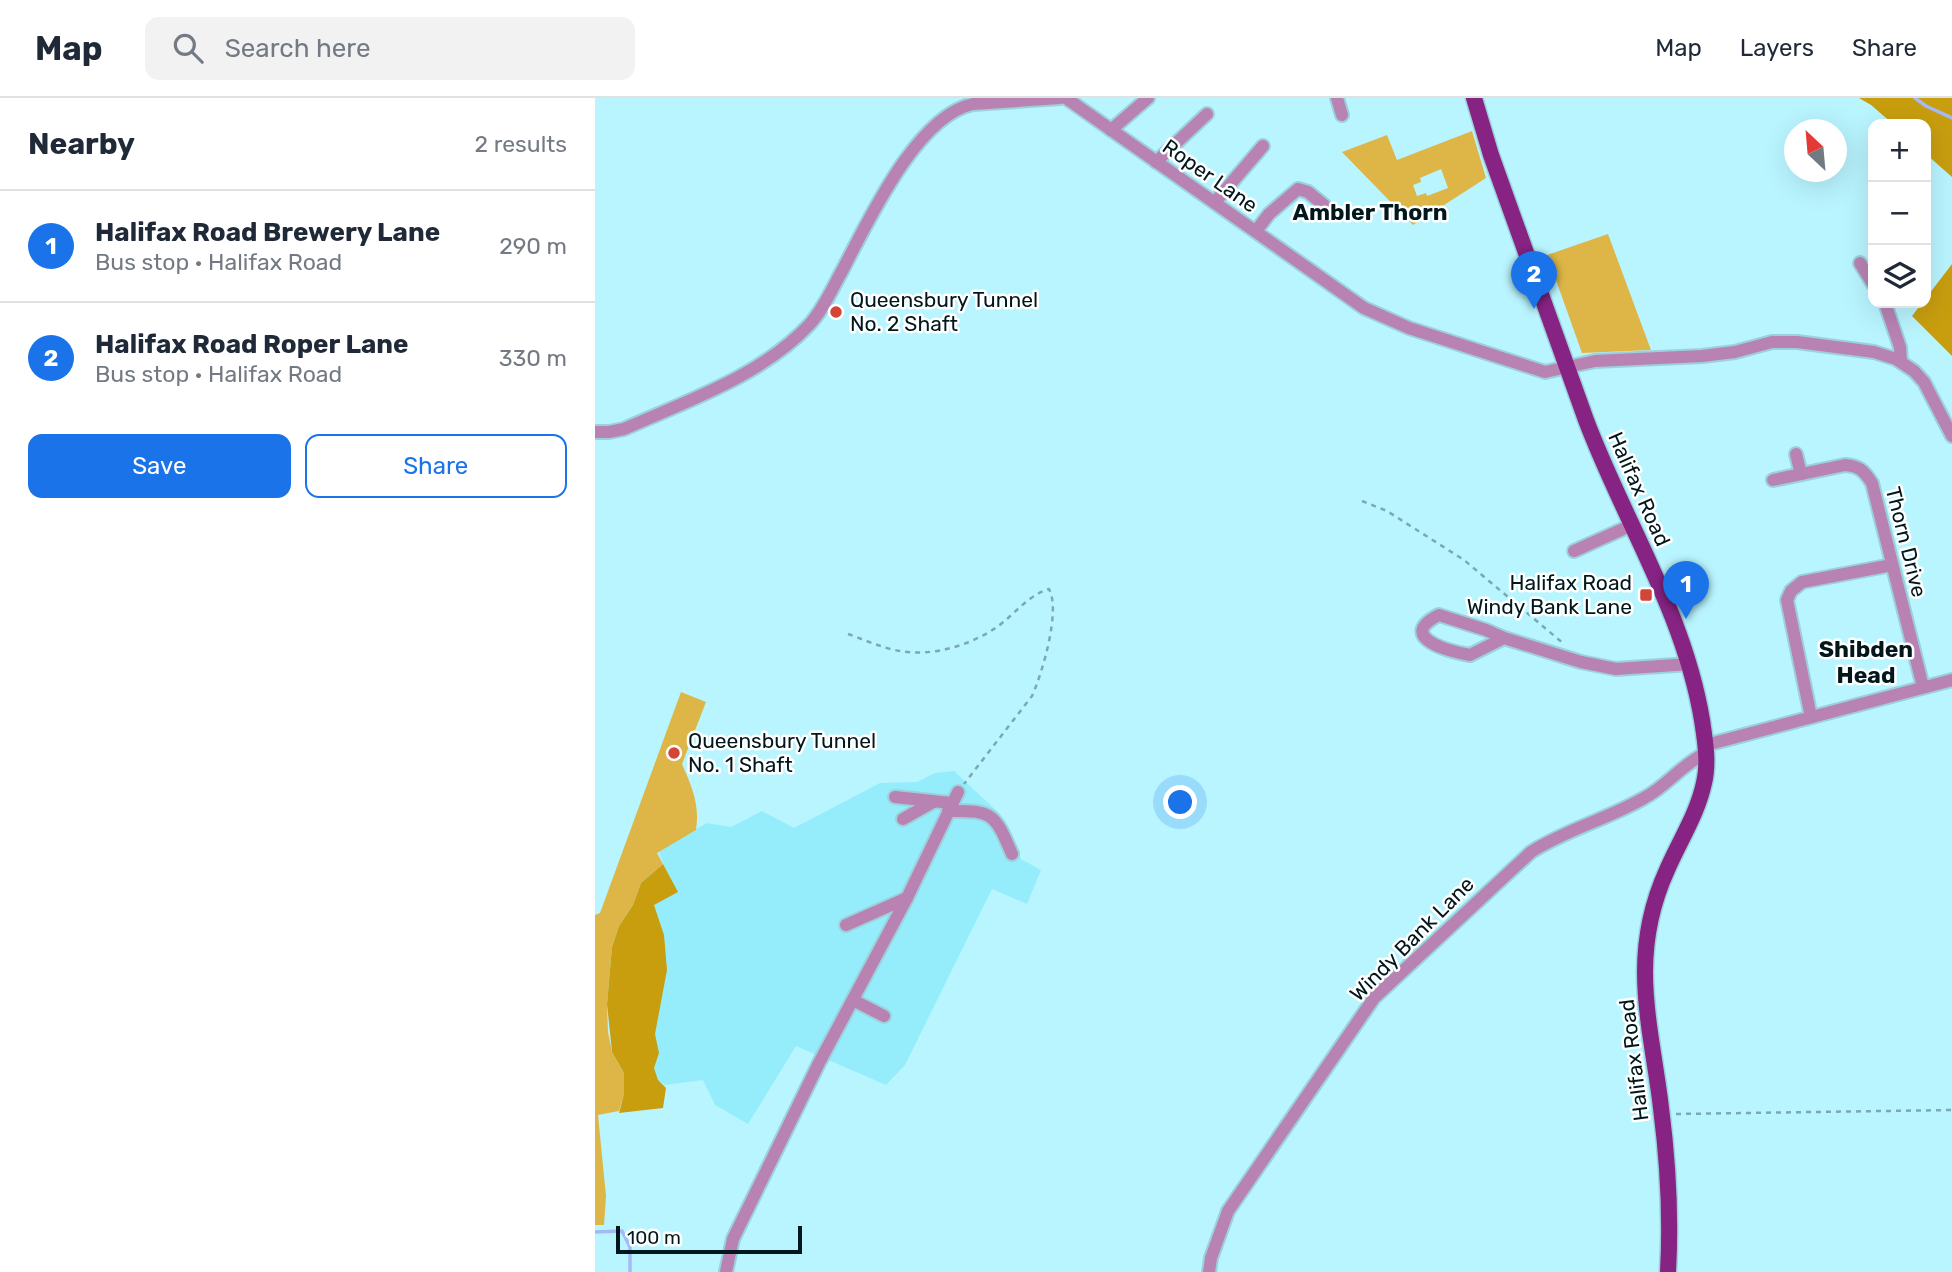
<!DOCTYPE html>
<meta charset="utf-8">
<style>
body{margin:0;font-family:Rubik,sans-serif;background:#f2f2f3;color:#1f2937}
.controls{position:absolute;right:21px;top:21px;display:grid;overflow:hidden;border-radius:14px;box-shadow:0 7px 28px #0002}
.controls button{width:63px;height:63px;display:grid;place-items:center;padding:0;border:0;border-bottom:2px solid #e0e1e3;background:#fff;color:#1f2937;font:35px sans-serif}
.compass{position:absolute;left:1189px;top:21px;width:63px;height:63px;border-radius:50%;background:#fff;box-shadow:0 7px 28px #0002;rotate:334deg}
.scale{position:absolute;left:21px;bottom:18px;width:186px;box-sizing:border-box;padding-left:7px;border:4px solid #01171b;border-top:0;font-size:19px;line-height:24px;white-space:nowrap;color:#01171b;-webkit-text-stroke:5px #fff;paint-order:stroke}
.you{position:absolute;left:586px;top:705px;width:24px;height:24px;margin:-18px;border:5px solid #fff;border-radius:50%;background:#1a73e8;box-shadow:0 0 0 10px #1a73e833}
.badge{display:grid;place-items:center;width:46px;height:46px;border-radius:50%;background:#1a73e8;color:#fff;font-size:23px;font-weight:700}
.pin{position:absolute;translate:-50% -58px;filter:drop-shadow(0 2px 4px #0008)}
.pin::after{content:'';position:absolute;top:37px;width:24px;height:21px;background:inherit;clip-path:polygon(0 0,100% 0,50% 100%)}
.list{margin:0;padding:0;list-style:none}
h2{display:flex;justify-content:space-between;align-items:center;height:91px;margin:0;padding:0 28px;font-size:30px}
h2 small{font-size:23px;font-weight:400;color:#747a83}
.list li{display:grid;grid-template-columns:46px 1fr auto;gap:21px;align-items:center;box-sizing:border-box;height:112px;padding:0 28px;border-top:2px solid #e0e1e3}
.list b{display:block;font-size:26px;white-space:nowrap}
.list p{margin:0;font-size:23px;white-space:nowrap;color:#747a83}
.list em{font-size:23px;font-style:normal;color:#747a83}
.actions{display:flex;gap:14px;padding:21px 28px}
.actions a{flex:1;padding:16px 0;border:2px solid #1a73e8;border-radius:14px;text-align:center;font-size:24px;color:#1a73e8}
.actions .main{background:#1a73e8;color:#fff}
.icon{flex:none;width:38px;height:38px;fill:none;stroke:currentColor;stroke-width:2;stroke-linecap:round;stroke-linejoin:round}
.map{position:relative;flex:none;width:1357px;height:1174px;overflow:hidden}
header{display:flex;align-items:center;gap:42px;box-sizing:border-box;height:98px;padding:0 35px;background:#fff;border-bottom:2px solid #e0e1e3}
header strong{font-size:33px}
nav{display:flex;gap:38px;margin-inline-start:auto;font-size:24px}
.search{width:490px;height:63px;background:#f2f2f3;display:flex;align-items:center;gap:18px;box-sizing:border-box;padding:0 24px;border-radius:14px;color:#747a83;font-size:26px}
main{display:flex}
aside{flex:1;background:#fff}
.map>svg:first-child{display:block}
.built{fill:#95edfc}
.green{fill:#deb648;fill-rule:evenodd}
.forest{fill:#c89e0f}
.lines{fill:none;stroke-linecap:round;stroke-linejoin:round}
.stream{stroke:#a5baf4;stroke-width:3.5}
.minor-casing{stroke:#9cd1db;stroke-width:16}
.major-casing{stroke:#9cd1db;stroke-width:19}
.path{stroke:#7aa9b1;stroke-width:2.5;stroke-dasharray:5 5;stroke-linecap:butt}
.minor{stroke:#b883b3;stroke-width:12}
.major{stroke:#862383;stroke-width:16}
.poi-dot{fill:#d24537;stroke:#fff;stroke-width:2.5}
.labels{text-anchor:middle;stroke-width:5;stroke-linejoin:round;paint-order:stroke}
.street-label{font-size:21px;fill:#01171b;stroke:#fff}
.poi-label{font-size:21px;fill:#01171b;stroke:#fff;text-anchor:start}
.neighbourhood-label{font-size:23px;font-weight:bold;fill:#01171b;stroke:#fff}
</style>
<header>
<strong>Map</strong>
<div class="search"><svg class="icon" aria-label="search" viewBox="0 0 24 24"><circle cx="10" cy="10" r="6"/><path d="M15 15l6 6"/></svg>Search here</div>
<nav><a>Map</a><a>Layers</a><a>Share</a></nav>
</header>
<main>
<aside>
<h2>Nearby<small>2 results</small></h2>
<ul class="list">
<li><span class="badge">1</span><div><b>Halifax Road Brewery Lane</b><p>Bus stop · Halifax Road</p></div><em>290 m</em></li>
<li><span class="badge">2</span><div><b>Halifax Road Roper Lane</b><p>Bus stop · Halifax Road</p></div><em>330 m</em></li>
</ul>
<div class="actions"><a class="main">Save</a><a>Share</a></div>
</aside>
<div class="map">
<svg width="1357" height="1174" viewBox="0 0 1357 1174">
<rect width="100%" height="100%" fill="#b9f5ff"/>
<path class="built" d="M359,673L405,716L426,761L446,772L432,806L397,791L310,967L291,987L201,948L153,1026L120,1007L108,982L70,987L53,976L55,802L78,790L63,752L112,725L136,729L167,713L199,730L285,685L322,684L340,675Z"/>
<g class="green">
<path d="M877,33L891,80L818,127L747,54L792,37L802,62ZM846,71L853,90L832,98L831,95L822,98L818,87L826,84L825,80Z"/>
<path d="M1013,136L1056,252L987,255L952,157Z"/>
<path d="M86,594L111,604L87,666C97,689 105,707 101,732L62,755L68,766L46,785L38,807L24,828L17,849L12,906L13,934L17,954L29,975V996L24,1013L3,1017L11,1098L9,1127H0V817L5,815Z"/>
</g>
<g class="forest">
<path d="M1264,0H1357V79L1331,56V26H1298L1276,7Z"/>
<path d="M1357,166V258L1317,218L1327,205H1331V200Z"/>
<path d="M68,766L83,794L59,807L69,837L72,872L60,936L64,955L59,970L63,982L71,990L68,1010L24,1015L29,996V975L17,954L12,906L17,849L24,828L38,807L46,785Z"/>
</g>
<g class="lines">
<g class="stream">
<path d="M1320,0L1331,8L1357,20"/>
<path d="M0,1134L27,1133L35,1149V1174"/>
</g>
<g class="minor-casing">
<g id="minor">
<path d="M471,0L769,210L814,230L950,274L1000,263L1107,258L1140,254L1177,244H1202L1279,254L1301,261L1319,273L1329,284L1357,338"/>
<path d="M742,0L747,17"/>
<path d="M516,32L553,0"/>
<path d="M561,64L612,16"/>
<path d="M620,104L668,48"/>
<path d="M661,133L674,116L703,91L713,94L730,108"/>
<path d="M1265,165L1278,186"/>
<path d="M1290,205L1305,249L1306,264"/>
<path d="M0,334H14L29,331C92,303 166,278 214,227C228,212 237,191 247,173C273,124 321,18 378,6L465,0"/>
<path d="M1201,356L1206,376"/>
<path d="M1178,382L1250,367C1265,368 1269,373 1277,385L1328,589"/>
<path d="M979,453L1037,427"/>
<path d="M909,540L891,532L844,517C800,539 855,554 875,557L909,540L986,564L1021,571L1095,566"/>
<path d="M1216,619L1192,502L1196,493L1207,484L1297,467"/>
<path d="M1111,647L1357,582"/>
<path d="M300,699L356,705"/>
<path d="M353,713C398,712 400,716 417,756"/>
<path d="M308,721L338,704"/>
<path d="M251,827L312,800"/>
<path d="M258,902L289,918"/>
<path d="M131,1174L138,1141L224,965L312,800L363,694"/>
<path d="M614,1174L616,1160L633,1113L779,900L936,754C972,731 1013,721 1049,700C1072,688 1087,666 1111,655"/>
</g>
</g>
<g class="major-casing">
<path id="major" d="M879,0L896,57L991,322C1029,423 1089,514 1107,622C1110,642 1114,665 1109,685C1102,717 1085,742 1072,772C1057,805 1050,838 1050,874C1050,919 1061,966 1066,1010C1073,1064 1076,1120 1073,1174"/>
</g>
<g class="path">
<path d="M767,403L792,413L869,462L969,546"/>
<path d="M253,536C270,542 287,550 305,553C337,559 376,547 402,529C420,516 432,498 454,491C466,513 447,576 437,598L369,686"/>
<path d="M1081,1016L1357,1012"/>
</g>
<use href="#minor" class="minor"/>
<use href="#major" class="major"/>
</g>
<g class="poi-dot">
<circle cx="241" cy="214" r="7"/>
<rect x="1044" y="490" width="14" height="14" rx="3.5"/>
<circle cx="79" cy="655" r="7"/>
</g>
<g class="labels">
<g class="street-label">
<text transform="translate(615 78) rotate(35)" y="7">Roper Lane</text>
<text transform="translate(1044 391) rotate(66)" y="7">Halifax Road</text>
<text transform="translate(1311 444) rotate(76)" y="7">Thorn Drive</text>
<text transform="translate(817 841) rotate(-45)" y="7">Windy Bank Lane</text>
<text transform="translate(1039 962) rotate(-97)" y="7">Halifax Road</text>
</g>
<g class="poi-label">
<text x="255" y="209">Queensbury Tunnel<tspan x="255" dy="24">No. 2 Shaft</tspan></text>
<text x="1037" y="492" text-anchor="end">Halifax Road<tspan x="1037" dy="24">Windy Bank Lane</tspan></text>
<text x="93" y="650">Queensbury Tunnel<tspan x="93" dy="24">No. 1 Shaft</tspan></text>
</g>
<g class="neighbourhood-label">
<text x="775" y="122">Ambler Thorn</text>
<text x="1271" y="559">Shibden<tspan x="1271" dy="26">Head</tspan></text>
</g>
</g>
</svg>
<div class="controls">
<button>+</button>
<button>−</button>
<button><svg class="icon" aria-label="layers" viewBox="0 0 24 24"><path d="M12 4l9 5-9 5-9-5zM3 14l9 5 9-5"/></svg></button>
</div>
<svg class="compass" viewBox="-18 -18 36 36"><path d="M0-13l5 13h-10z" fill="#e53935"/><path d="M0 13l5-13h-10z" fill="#747a83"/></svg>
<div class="scale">100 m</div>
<div class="you"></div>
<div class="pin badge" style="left:1091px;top:521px">1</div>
<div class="pin badge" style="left:939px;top:211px">2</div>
</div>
</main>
